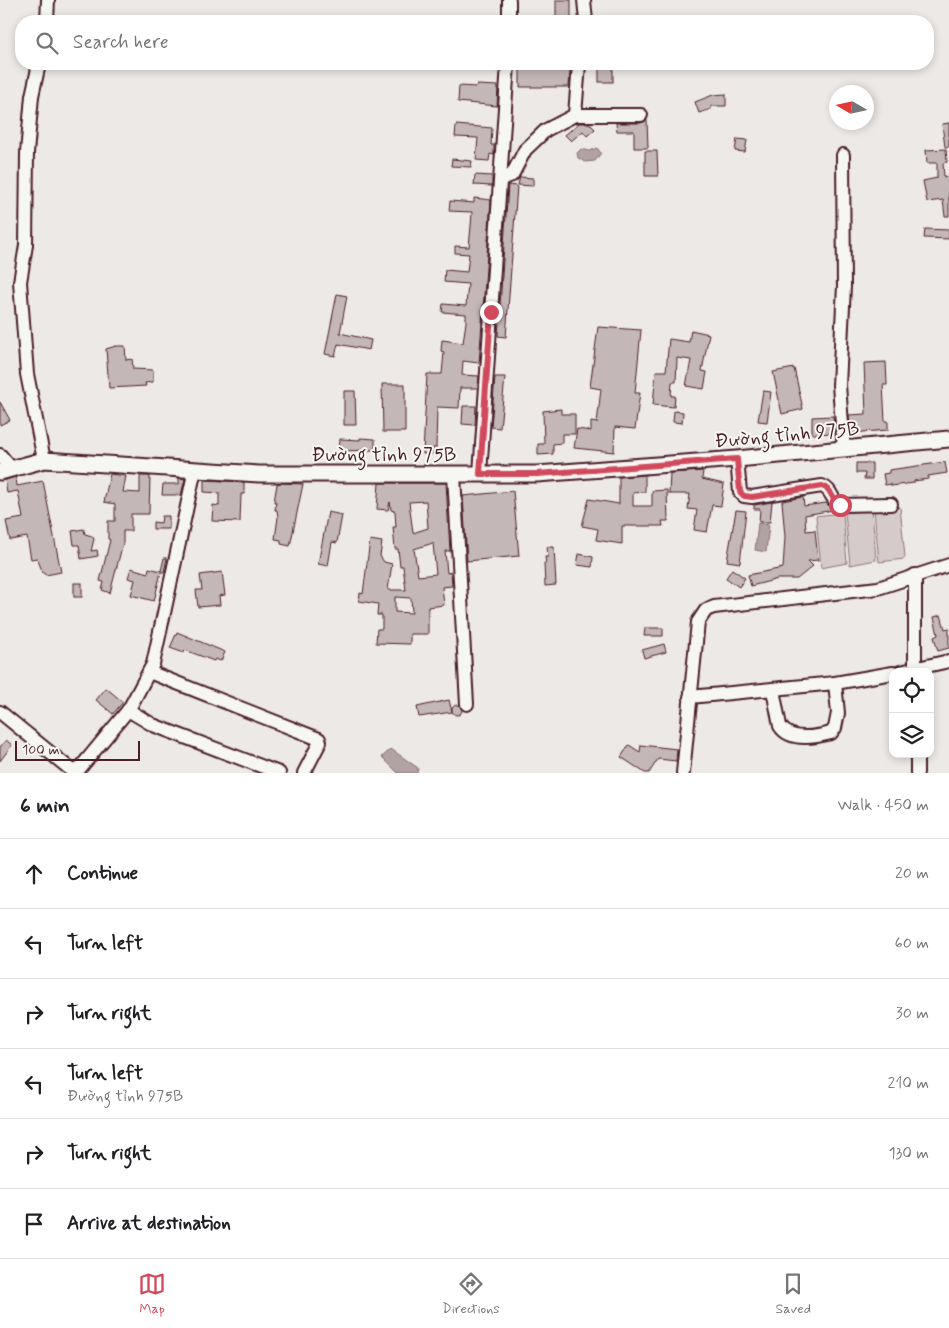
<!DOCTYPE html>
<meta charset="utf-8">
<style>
body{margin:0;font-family:Mynerve,sans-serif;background:#f6f6f6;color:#202124}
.controls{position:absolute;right:15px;bottom:15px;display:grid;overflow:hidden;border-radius:10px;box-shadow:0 2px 8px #0003}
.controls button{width:45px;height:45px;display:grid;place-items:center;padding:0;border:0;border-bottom:1px solid #e0e0e0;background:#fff;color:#202124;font:25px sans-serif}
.compass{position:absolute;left:829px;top:85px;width:45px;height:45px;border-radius:50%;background:#fff;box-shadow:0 2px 8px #0003;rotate:279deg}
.scale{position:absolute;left:15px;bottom:12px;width:125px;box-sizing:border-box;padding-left:5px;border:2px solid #4a1f2b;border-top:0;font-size:14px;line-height:18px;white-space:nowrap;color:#4a1f2b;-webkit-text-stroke:4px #f6f6f2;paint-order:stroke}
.stop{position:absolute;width:15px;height:15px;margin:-11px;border:4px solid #d1495b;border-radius:50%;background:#fff}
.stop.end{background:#d1495b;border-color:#fff;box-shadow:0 1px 5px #0008}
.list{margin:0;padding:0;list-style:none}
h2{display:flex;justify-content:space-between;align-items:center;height:65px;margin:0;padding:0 20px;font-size:21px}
h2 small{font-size:16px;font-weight:400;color:#757577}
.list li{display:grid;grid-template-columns:32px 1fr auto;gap:15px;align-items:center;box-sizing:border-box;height:70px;padding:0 20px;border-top:1px solid #e0e0e0}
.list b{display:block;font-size:19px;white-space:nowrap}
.list p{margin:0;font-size:16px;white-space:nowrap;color:#757577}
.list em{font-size:16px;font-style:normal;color:#757577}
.icon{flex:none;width:28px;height:28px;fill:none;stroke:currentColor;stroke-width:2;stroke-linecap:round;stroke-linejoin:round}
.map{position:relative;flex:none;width:949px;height:773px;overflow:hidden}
.search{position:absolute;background:#fff;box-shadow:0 2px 8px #0003;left:15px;right:15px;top:15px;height:55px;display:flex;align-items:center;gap:12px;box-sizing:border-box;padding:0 18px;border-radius:20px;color:#757577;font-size:19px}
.sheet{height:485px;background:#fff}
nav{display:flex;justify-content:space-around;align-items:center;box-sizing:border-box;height:70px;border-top:1px solid #e0e0e0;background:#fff;font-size:14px;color:#757577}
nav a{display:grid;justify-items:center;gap:2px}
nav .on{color:#d1495b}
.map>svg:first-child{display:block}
.green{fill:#d4cbca;stroke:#8f757a}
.water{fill:#b1a2a3;stroke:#886e73}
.building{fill:#c4b7b7;stroke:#4a1f2b;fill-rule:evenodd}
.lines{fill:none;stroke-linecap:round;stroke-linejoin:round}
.minor-casing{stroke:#4a1f2b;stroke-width:16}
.major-casing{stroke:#4a1f2b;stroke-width:19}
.minor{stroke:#f6f6f2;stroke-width:12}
.major{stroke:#f6f6f2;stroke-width:15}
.route{stroke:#d1495b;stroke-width:6}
.labels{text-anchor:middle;stroke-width:4;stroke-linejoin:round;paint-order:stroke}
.street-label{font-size:20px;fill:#4a1f2b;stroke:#f6f6f2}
</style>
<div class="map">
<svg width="949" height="773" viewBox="0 0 949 773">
<rect width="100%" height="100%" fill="#ece9e6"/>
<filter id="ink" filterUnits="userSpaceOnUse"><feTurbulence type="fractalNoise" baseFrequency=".02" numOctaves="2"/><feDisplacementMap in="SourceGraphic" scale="10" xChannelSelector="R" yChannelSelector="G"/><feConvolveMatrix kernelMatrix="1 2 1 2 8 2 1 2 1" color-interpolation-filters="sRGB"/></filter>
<g filter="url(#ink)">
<g class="green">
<path d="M897,507H900L905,557L904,559L879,562L874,510Z"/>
<path d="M869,510H872L876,560L850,565L845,513Z"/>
<path d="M840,513L843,514L847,563L821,568L816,516Z"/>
</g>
<g class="water">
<path d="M597,148L601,153L595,161L585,162L578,158L577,153L581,149L590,151Z"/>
<path d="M758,523L769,525L766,552L755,550Z"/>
<path d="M391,749L418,768L417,773H398L382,757Z"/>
</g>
<g class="building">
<rect x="556" y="0" width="15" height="21"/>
<path d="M487,64H500L499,71L487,70Z"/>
<rect x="599" y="64" width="14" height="18"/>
<path d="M520,68L570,69L569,87H520Z"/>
<path d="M477,85L498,86L497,106L458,102L459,86L477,87Z"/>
<path d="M726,94V106H711V109L699,113L695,102L713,95Z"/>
<path d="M647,120L648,148H634V131H617L616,123H641Z"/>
<path d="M579,123H589L595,129L587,136L583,131L571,141L565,135Z"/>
<path d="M949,123V147H945L942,124Z"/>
<path d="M456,125L492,128L491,145H494V155L490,154L489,161L476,160L478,138L455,137Z"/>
<path d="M737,139L747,140L745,152L735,151Z"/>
<path d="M946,149L947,162L943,163L944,177L949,176V216H945L943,200L927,202L923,181L937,178V163H927L926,150Z"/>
<path d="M645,151H657L658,176H645Z"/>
<path d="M452,159L472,161L471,167L451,166Z"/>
<path d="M475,175L492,176V186L474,185Z"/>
<path d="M520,177L533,178V186L518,185Z"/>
<path d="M508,185L517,186L506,337L498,336Z"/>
<path d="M474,198L491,200L479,363L463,361L462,375L479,376L478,388H460L459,408L437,407L436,448H433V454H423L427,374H442L444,352L441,351L442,340L463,343L466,322V314L442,312L443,304L466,306L468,284L444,282L445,270L467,272L469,254L455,253V246L469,247L471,226L472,212L449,211L450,201L474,203Z"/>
<path d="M925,229L949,230V239L924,238Z"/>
<path d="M337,294L347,296L340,333L371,340L369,350L338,344L335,356L325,354Z"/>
<path d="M598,327L641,330L635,393H640L635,429L615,427L614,452L574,448L577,429L591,431V422L597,423L601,389L590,387Z"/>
<path d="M691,330L709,334L702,371L707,372L704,389L686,386L691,360L677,358L676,382H672L671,396H675L674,407L653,405L656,371H666L669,339L689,342Z"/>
<path d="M116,346H125L126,360L132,359L133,369L153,370V382L145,383L146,386L109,388L106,349Z"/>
<path d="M886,362L887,385H883L885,421H888V430L851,433L849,415L866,414L864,363Z"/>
<path d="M794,368L803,409L782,414L773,372Z"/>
<path d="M495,377H505L500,428L491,427Z"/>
<path d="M382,384H405V432H383Z"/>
<path d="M344,391H355L356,425H344Z"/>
<path d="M763,391L771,392L767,422L758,421Z"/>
<path d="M0,402L10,420L0,425Z"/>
<path d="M463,406H476L475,425L462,424Z"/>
<path d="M561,409V414H575V434H562V443L553,444V454L538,455V444H544L543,411Z"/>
<path d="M674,411L683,412L682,423L673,422Z"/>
<path d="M833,416L835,433L812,434V417Z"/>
<path d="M360,438L375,439V450L339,451L340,439L360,440Z"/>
<path d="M945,462L947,473L928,476V479L914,481V483L891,486V484L885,485L883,474L889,473V470Z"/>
<path d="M856,463H872V479H864L865,473H856Z"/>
<path d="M703,471L702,479L724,484L721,506L712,505L707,532L694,530L697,510L688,509L690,494H669L670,473Z"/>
<path d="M110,474L126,476L123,492L140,493V476H150L149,514H131V531H123V543L110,593L102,590L104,582L100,581L110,540L108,539V521H115V504L104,502Z"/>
<path d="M645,475V492L633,493V506H652V491L667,490L668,521H662L663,526H622V544L596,540L598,529L582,526L589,499L619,504V477Z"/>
<path d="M16,477L17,486L43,481L61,572L46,575L43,573L37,558L31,559L27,537L10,540L6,521L23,518L18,491L7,493L5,480Z"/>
<path d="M179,478L185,479L181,495H162L163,484H179Z"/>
<path d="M204,480L244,482V494H241L240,522L212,521L213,505L219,506V493L204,492Z"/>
<path d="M280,483L303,484L290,546L281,544V540L275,539L278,517L277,510H275L276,502H274L277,484Z"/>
<path d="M379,483H446L450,551H445L447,573L451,572L452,586L442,587L444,605L428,607V634H410V644L376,643L377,629H382V615H377L378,604L359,601L360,593L363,594L370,540L382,542L380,556L384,562L392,564L388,590H406L403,566H400L398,549H395L393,527H396L395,511L391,510L390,502L388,510L377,509ZM426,501L428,528L413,533L409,502ZM433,543L436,574L418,576L414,549ZM395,597L411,598L412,613L395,612Z"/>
<path d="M513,491L519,556L467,561L463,496Z"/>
<path d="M803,497L804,506L826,503L833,510L805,515L806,531L815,530L818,560L808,561L813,566L797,579H778L751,586L748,575L783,568L785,537L782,501Z"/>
<path d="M772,502L770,522H759L760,509H754V505Z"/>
<path d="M736,510L746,511L740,563L727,561Z"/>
<path d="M328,512L342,515L337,543L332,542L328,566L318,564Z"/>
<path d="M162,516H169V529H153V522L161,523Z"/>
<path d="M84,529L85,534L92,536L94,539L91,551L97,550L98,556L81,559L79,545H74L72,531Z"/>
<path d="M547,547H554L556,585L545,586L544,563H546L545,557H548Z"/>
<path d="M579,554L593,557L592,567L577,565Z"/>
<path d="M164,558H167L164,572H161L154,601L131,595L135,580L128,578L131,568L148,573L149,568L161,571Z"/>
<path d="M732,569L745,578L739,587L726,578Z"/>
<path d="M222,572L225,595L219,596L220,605L198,607L196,590H202L200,575Z"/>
<rect x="74" y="583" width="8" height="14"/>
<path d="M941,615L945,629L949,628V648L938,651L934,637L938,635L934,617Z"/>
<path d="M645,628H663V636H644Z"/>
<path d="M177,632L225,652L221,661L215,659L214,661L185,650L184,653L170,648Z"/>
<path d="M664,644L666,652L644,658L642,650Z"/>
<path d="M106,688L123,702L113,714L96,700Z"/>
<path d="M449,700L452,712L419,717L417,707Z"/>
<circle cx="457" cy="710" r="5"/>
<path d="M6,740L12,745L0,761V747Z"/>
<path d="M629,745L640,752L641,745L677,749L676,761L658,759L649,773H645L621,757Z"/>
</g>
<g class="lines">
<g class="minor-casing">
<g id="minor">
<path d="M509,0V21"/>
<path d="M584,0L586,21"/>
<path d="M47,21L48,0"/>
<path d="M39,64L32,96L27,153L26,245L20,282L27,374L44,460"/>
<path d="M575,115L579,64"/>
<path d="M843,155L844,286L839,385L844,450"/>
<path d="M501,179L512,175L525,150L546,130L575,115H641"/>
<path d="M0,455L11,468"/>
<path d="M737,459L740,492L744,496L752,497L822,486C833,490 831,501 840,505L891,504"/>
<path d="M480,474L508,64"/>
<path d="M454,475L467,704"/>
<path d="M149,672L319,739L320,742L304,773"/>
<path d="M900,672L949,661"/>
<path d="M915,672V575"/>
<path d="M773,690L780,726C790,742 816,737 831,733L835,728L838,713L835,683"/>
<path d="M690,697L835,683L893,673"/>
<path d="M128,710L153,725L279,773"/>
<path d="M0,712L75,773"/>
<path d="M917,754V773"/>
<path d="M76,773L129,709L153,664L195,469"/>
<path d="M683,773L698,622L706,610L714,607L878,588L949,565"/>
</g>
</g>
<g class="major-casing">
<path id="major" d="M0,472L44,460L259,474H537L737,459L949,439"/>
</g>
<use href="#minor" class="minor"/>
<use href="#major" class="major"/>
</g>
</g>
<g class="lines" filter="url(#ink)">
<path class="route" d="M491,312L480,474H537L737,459L740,492L744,496L752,497L822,486C833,489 831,501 840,505"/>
</g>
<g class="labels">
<g class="street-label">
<text transform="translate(787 434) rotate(-5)" y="7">Đường tỉnh 975B</text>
<text x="384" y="461">Đường tỉnh 975B</text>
</g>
</g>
</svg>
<div class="controls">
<button><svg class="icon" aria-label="locate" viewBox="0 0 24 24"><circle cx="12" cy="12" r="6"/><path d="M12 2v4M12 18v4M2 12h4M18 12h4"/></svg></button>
<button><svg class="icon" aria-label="layers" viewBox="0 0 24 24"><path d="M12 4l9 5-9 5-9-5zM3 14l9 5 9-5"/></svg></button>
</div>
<svg class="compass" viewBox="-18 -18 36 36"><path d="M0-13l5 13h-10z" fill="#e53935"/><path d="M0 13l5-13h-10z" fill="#757577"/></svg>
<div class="scale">100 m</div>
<div class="stop" style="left:840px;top:505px"></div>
<div class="stop end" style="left:491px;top:312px"></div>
<div class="search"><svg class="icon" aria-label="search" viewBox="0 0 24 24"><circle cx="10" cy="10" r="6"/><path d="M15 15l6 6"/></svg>Search here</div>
</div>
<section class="sheet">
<h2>6 min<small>Walk · 450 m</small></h2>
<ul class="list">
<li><svg class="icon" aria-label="ahead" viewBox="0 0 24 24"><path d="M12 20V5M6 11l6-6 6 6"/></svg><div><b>Continue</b></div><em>20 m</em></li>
<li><svg class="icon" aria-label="left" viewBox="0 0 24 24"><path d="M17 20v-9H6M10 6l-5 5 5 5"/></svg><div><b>Turn left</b></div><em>60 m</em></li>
<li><svg class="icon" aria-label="right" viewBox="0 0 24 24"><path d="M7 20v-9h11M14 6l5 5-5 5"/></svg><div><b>Turn right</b></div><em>30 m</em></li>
<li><svg class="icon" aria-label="left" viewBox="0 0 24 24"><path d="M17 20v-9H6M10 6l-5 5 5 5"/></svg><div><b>Turn left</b><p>Đường tỉnh 975B</p></div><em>210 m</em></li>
<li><svg class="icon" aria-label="right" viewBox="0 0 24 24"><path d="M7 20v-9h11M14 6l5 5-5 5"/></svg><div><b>Turn right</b></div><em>130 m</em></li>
<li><svg class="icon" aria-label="arrive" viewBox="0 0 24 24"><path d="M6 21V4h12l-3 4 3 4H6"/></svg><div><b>Arrive at destination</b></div></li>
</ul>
</section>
<nav>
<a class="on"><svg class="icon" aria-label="map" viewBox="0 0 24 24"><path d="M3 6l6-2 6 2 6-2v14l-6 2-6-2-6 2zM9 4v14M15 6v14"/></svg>Map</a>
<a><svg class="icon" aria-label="directions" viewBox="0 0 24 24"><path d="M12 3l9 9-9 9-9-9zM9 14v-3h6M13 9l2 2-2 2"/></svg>Directions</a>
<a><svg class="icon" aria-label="saved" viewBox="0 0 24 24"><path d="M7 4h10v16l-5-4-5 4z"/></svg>Saved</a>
</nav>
